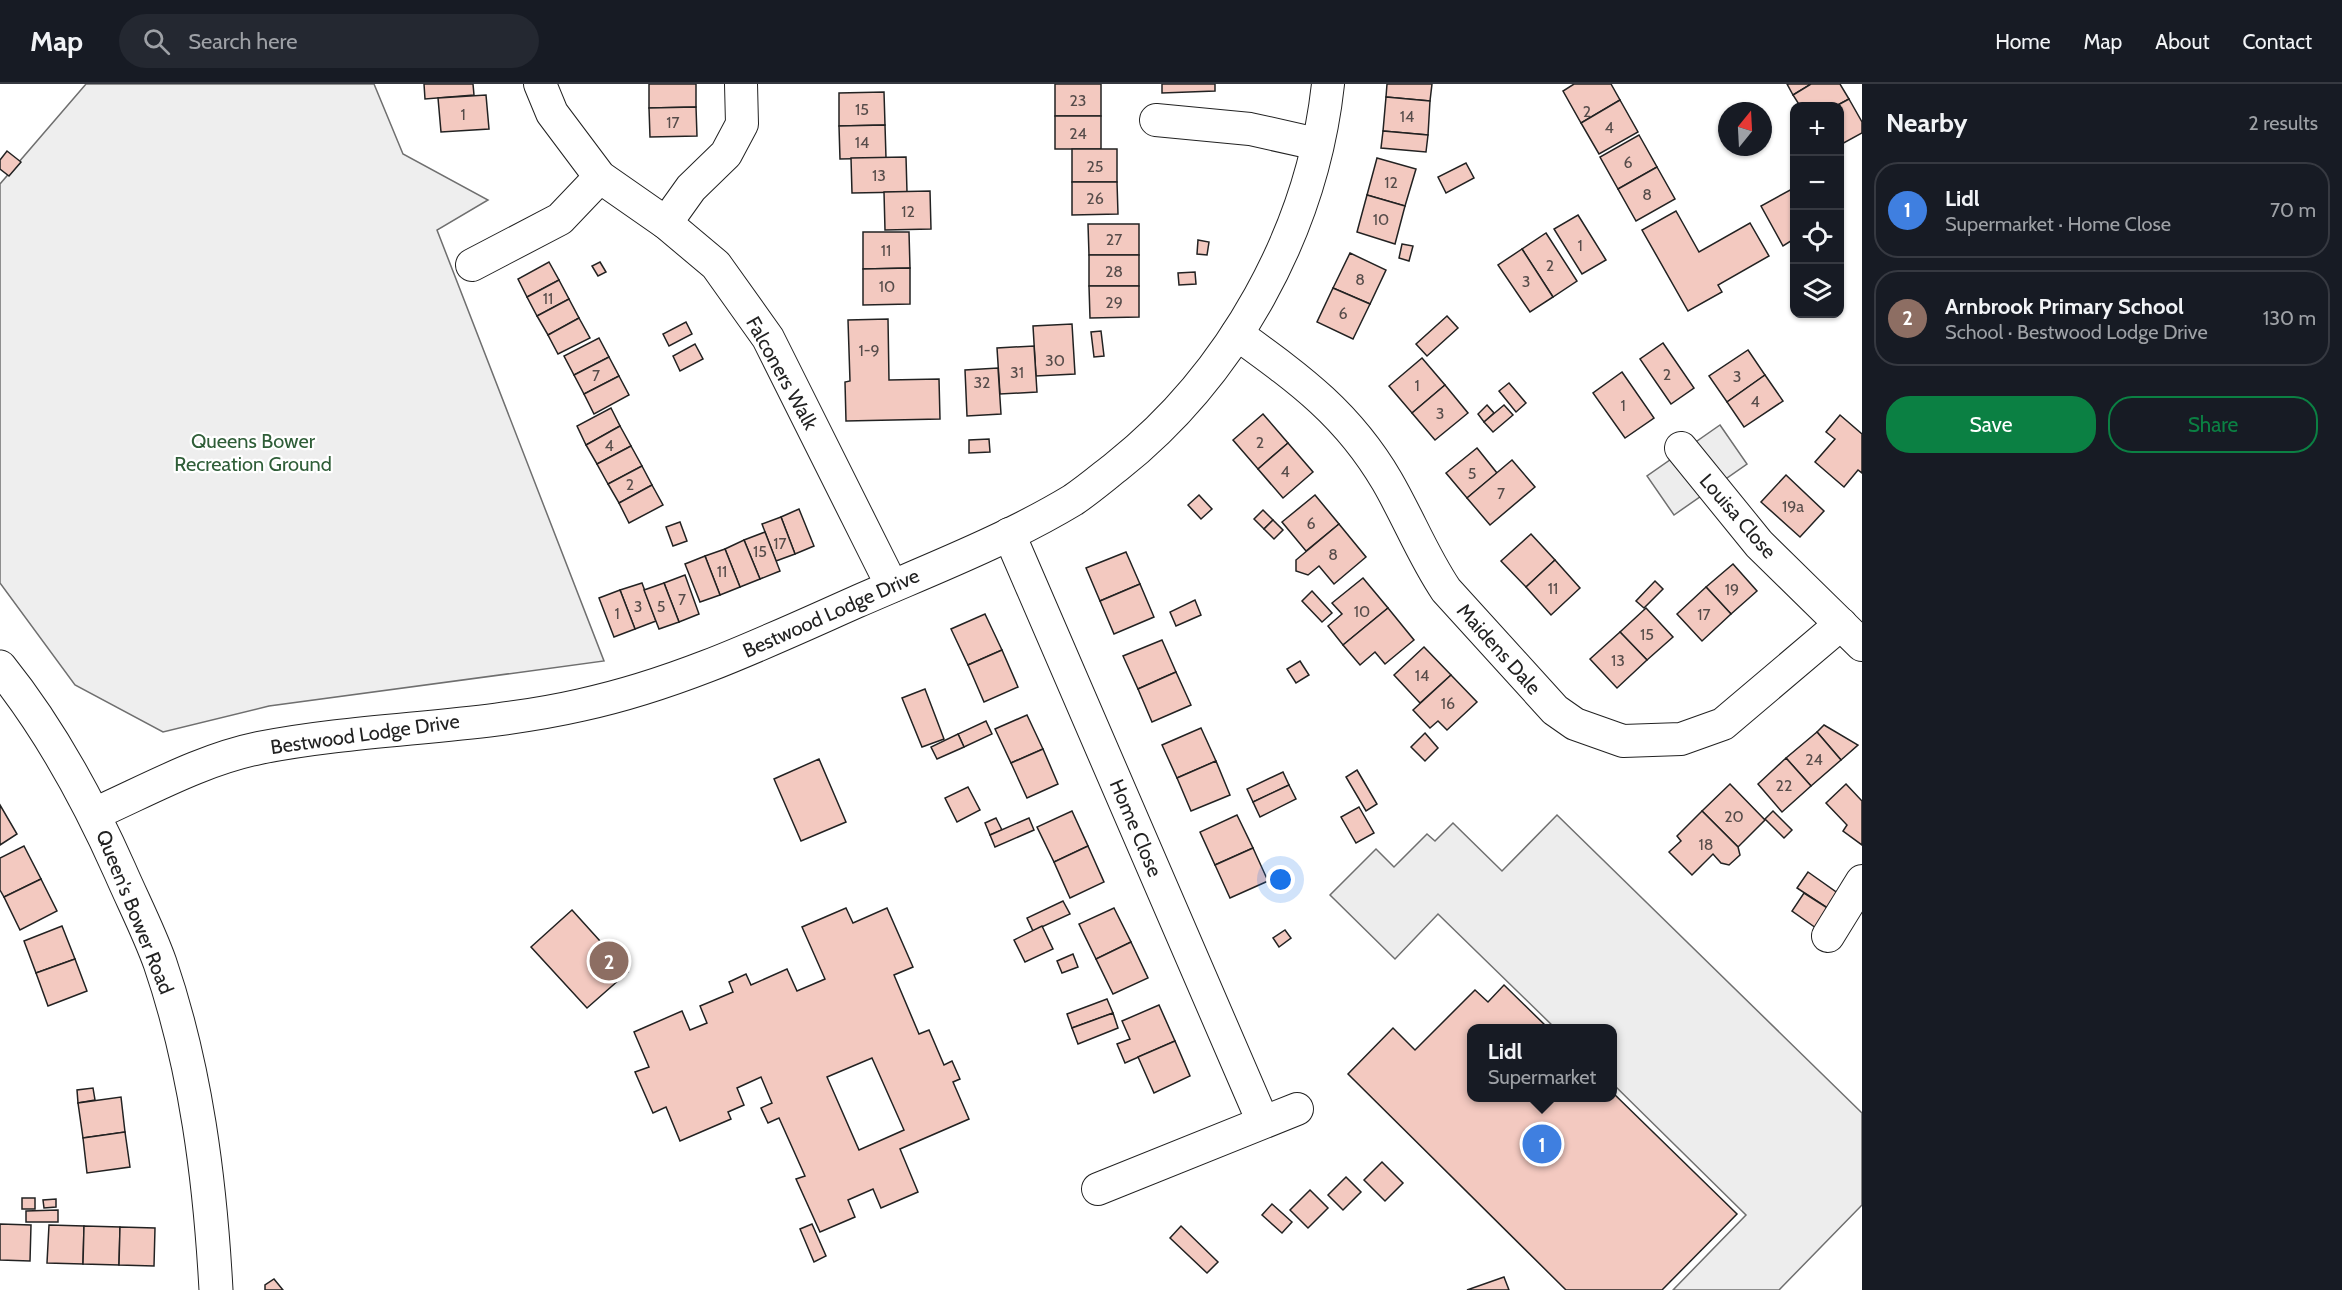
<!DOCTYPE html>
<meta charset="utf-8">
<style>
body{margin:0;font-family:Cabin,sans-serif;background:#242831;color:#f1f3f6}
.controls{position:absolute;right:18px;top:18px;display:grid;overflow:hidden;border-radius:12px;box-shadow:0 2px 4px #0004}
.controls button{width:54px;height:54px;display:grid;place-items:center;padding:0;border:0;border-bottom:2px solid #363941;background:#171b24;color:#f1f3f6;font:30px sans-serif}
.compass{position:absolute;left:1718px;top:18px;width:54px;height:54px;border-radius:50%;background:#171b24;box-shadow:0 2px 4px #0004;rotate:18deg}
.you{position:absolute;left:1281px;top:796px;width:21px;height:21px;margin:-15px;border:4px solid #fff;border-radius:50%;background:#1a73e8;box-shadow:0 0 0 9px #1a73e833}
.badge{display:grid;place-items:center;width:39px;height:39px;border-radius:50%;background:#0b8043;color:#fff;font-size:20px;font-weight:700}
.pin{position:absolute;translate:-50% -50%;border:3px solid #fff;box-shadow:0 2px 6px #0006}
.popup{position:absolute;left:1467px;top:940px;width:150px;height:78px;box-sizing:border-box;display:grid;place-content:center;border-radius:12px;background:#171b24;filter:drop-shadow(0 2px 4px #0005);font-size:20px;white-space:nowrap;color:#9ea1a6}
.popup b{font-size:22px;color:#f1f3f6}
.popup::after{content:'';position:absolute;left:50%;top:100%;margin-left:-12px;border:12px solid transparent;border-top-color:#171b24}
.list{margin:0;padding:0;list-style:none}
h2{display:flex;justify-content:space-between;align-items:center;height:78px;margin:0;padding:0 24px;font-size:26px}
h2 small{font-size:20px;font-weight:400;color:#9ea1a6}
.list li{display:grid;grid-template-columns:39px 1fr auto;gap:18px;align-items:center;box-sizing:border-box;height:96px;margin:0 12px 12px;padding:0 12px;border:2px solid #363941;border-radius:24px}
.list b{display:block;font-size:22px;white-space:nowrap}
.list p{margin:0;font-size:20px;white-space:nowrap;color:#9ea1a6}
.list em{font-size:20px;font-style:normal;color:#9ea1a6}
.actions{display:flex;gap:12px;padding:18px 24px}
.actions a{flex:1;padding:14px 0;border:2px solid #0b8043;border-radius:24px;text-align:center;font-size:21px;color:#0b8043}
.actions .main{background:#0b8043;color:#fff}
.icon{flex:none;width:33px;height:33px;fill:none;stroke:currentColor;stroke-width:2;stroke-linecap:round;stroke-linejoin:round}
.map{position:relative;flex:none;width:1862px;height:1206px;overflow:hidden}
header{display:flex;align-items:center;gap:36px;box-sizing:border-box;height:84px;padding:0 30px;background:#171b24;border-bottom:2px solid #363941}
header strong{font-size:28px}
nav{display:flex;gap:33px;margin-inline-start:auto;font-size:21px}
.search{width:420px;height:54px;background:#242831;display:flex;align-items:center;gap:15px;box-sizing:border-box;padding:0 21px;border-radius:33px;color:#9ea1a6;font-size:22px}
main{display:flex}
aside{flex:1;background:#171b24}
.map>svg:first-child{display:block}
.park{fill:#eee;stroke:#6f6f6f;stroke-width:1.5}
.parking{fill:#ededed;stroke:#6f6f6f;stroke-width:1.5}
.building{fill:#f3c9c0;stroke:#222;stroke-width:1.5;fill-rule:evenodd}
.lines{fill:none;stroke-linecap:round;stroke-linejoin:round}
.minor-casing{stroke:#222;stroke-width:34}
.tertiary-casing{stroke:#222;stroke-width:35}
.minor{stroke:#fff;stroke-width:32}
.tertiary{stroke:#fff;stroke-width:33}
.labels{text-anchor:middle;stroke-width:4.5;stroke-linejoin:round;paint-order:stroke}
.number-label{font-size:16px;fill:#564c4a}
.street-label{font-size:20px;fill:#222;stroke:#fff}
.park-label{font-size:20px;fill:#2f5e38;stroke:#fff}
</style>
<header>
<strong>Map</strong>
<div class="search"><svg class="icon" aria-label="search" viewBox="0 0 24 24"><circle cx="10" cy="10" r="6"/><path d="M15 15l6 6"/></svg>Search here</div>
<nav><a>Home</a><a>Map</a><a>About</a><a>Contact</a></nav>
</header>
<main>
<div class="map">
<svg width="1862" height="1206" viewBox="0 0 1862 1206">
<rect width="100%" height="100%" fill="#fff"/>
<path class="park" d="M86,0H374L403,70L488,116L437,146L604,577L269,622L163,648L75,601L0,499V100Z"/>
<g class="parking">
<path d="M1720,341L1747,380L1674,431L1647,392Z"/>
<path d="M1557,731L1862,1029V1121L1779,1206H1673L1746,1131L1613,1000L1612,944H1555L1438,830L1395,875L1330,811L1376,765L1394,783L1427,750L1435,757L1453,739L1502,787Z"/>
</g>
<g class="building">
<path d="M424,0H473L474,11L425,15Z"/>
<path d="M649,0H696V23L649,24Z"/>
<rect x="1055" y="0" width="46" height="32"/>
<path d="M1162,0H1215V7L1162,9Z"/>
<path d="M1387,0H1432L1430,17L1386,13Z"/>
<path d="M1574,0H1611L1620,16L1581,39L1563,7Z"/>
<path d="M1787,0H1811L1793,11Z"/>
<path d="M1811,0H1840L1849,15L1836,22H1800L1793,11Z"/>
<path d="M884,8L885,41L839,42V9Z"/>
<path d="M486,11L489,45L441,48L438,14Z"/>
<path d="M1386,13L1430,17L1428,51L1383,47Z"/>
<path d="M1849,15L1862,38V49L1840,61V22H1836Z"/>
<path d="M1620,16L1638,48L1599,70L1581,39Z"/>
<path d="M696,23L697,52L650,53L649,24Z"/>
<rect x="1055" y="32" width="46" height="33"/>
<path d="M885,41L886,74L840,75L839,42Z"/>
<path d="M1383,47L1428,51L1426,68L1381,64Z"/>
<path d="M1639,51L1657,83L1618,105L1600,73Z"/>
<rect x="1072" y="65" width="45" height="33"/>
<path d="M7,67L21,78L9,92L0,85V76Z"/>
<path d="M906,73L907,108L852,109L851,74Z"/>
<path d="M1377,74L1416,85L1405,122L1367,111Z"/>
<path d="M1466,79L1474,94L1446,109L1438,93Z"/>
<path d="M1657,83L1675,115L1636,137L1618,105Z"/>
<path d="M1072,98H1117L1118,130L1072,131Z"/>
<path d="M1792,105L1794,109V155L1783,162L1761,122Z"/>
<path d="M930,107L931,145L885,146L884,108Z"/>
<path d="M1367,111L1405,122L1395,160L1357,148Z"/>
<path d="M1676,127L1699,168L1750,139L1769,172L1718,201L1722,208L1688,227L1642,146Z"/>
<path d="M1578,131L1606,176L1582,190L1554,145Z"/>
<path d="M1088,140H1139V171H1089Z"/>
<path d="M863,148H909L910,184L863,185Z"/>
<path d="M1546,149L1577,197L1553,213L1522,165Z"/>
<path d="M1198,156L1209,158L1207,171L1197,170Z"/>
<path d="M1402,160L1413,162L1409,177L1399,174Z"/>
<path d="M1522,165L1553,213L1530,228L1498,181Z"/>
<path d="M1350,169L1386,186L1370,220L1333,204Z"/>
<rect x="1089" y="171" width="50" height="31"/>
<path d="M549,178L559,196L527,213L518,195Z"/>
<path d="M600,178L606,188L598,192L592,182Z"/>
<path d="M910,184V220L863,221V185Z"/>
<path d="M1195,188L1196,200L1179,201L1178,189Z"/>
<path d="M559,196L569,215L537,232L527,213Z"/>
<path d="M1089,202H1139V233L1090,234Z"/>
<path d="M1333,204L1370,220L1353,255L1317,238Z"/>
<path d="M569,215L579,234L548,251L537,232Z"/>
<path d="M1447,232L1458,244L1427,272L1416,260Z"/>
<path d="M579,234L590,254L558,270L548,251Z"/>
<path d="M888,235L889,296L939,295L940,335L846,337L845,298L850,297L848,236Z"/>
<path d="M686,238L692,250L669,262L663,250Z"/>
<path d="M1072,240L1075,290L1036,292L1033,242Z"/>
<path d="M1101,247L1104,272L1094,273L1091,248Z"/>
<path d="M599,254L609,273L574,291L564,272Z"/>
<path d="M1663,259L1694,304L1671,320L1640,275Z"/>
<path d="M695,260L703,275L680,287L673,272Z"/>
<path d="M1034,262L1037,308L1000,310L997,264Z"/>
<path d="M1748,266L1765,291L1727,318L1709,292Z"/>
<path d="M609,273L619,292L584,310L574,291Z"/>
<path d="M1422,274L1445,301L1412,329L1389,302Z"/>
<path d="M998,284L1001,330L967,332L965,286Z"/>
<path d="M1622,288L1654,334L1625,354L1593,309Z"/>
<path d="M1765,291L1783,317L1744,343L1727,318Z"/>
<path d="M619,292L629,311L594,330L584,310Z"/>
<path d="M1509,299L1526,319L1516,328L1499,307Z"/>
<path d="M1445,301L1468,329L1435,356L1412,329Z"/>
<path d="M1487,321L1494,329L1484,338L1478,330Z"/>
<path d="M1504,321L1513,331L1493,348L1484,338Z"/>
<path d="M611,324L620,342L586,361L577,342Z"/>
<path d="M1263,330L1288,359L1258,385L1233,356Z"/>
<path d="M1840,331L1862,350V389L1858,386L1844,403L1815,378L1835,355L1826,348Z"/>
<path d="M620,342L631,362L597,380L586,361Z"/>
<path d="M989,355L990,368L969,369V356Z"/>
<path d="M1288,359L1313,388L1283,414L1258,385Z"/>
<path d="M631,362L642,382L608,400L597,380Z"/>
<path d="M1477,364L1497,389L1467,414L1446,389Z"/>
<path d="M1512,376L1535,403L1490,441L1467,414Z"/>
<path d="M642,382L652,401L619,419L608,400Z"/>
<path d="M1786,391L1824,427L1800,453L1761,418Z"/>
<path d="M652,401L663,421L629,439L619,419Z"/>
<path d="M1199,411L1212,425L1201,435L1188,421Z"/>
<path d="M1315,411L1339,440L1306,467L1282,438Z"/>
<path d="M799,425L814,462L795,470L781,433Z"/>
<path d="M1263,426L1273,436L1264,445L1254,435Z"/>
<path d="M781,433L795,470L776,477L762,440Z"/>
<path d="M1273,436L1283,446L1274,455L1264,445Z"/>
<path d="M680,438L687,457L673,462L666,443Z"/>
<path d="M1339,440L1366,473L1334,500L1319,482L1308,491L1296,487V476Z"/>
<path d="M765,448L780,487L760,495L744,456Z"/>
<path d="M1531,450L1555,476L1526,503L1501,477Z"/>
<path d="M744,456L760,495L740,503L725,465Z"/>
<path d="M725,465L740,503L720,511L705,472Z"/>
<path d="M1126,468L1140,500L1100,517L1086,484Z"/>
<path d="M705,472L720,511L700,518L685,480Z"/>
<path d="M1555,476L1580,504L1551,531L1526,503Z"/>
<path d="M1733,480L1757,507L1731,530L1706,503Z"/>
<path d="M685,491L699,530L679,538L664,499Z"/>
<path d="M1363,494L1388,524L1343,561L1328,542L1342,530L1332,519Z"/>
<path d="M1655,497L1663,505L1644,524L1636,517Z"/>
<path d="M642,499L656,537L635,545L620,506Z"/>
<path d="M664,499L679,538L659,545L644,506Z"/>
<path d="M1140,500L1154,533L1114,550L1100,517Z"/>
<path d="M1706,503L1731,530L1702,557L1677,530Z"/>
<path d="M620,506L635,545L614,553L599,514Z"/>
<path d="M1312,507L1332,529L1322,538L1302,517Z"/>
<path d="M1195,516L1201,531L1176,542L1170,528Z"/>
<path d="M1388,524L1414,556L1385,580L1375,568L1360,581L1343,561Z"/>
<path d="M1646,524L1673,553L1647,576L1620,548Z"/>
<path d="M985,530L1002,566L968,581L951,545Z"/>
<path d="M1620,548L1647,576L1617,604L1590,575Z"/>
<path d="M1162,556L1176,588L1138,605L1123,572Z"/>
<path d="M1424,563L1451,591L1420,619L1394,591Z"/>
<path d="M1002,566L1018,603L984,618L968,581Z"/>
<path d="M1300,577L1309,591L1296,599L1287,585Z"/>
<path d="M1176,588L1191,621L1152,638L1138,605Z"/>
<path d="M1451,591L1477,618L1447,646L1438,637L1430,644L1413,626Z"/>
<path d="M925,605L944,655L922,663L902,614Z"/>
<path d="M1027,631L1043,665L1011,679L995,645Z"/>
<path d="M986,637L992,650L964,663L958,650Z"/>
<path d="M1824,641L1858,661L1841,676L1817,648Z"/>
<path d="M1201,644L1216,677L1177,694L1162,661Z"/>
<path d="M1817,648L1841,676L1811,702L1786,674Z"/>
<path d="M1425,649L1438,664L1425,677L1411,663Z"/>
<path d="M958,650L964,663L937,675L931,663Z"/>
<path d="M1043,665L1058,700L1027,714L1011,679Z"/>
<path d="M1786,674L1811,702L1782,728L1758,700Z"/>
<path d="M819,675L846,738L801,757L774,695Z"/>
<path d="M1216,677L1230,711L1191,727L1177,694Z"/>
<path d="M1357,686L1377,720L1366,727L1346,693Z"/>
<path d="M1283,688L1289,701L1253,718L1247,705Z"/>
<path d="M1730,700L1765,736L1738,763L1702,727Z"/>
<path d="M1846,700L1862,717V761L1843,747L1847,741L1826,719Z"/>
<path d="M1289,701L1296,715L1260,733L1253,718Z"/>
<path d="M968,703L980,726L957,738L945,714Z"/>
<path d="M0,721L17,750L0,761Z"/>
<path d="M1359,723L1374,749L1356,759L1341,733Z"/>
<path d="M1072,727L1088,762L1054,778L1037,743Z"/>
<path d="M1702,727L1738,763L1740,771L1729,781L1721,779L1713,770L1692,791L1669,768L1681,757L1677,752Z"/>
<path d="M1773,727L1792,746L1784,754L1765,735Z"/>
<path d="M1237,731L1253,764L1215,781L1200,748Z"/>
<path d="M996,734L1002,746L990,751L985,739Z"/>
<path d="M1029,734L1034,746L995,763L990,751Z"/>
<path d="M24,762L41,795L4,813L0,806V774Z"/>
<path d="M1088,762L1104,798L1070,814L1054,778Z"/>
<path d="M1253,764L1268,797L1230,814L1215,781Z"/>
<path d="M1808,788L1839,810L1829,825L1797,804Z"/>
<path d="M41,795L57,827L20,846L4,813Z"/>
<path d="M1804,809L1829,825L1816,844L1792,827Z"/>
<path d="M1063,817L1070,830L1033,847L1027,834Z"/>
<path d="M846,824L853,839L887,824L913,883L894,891L919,950L929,946L944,981L952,977L960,995L953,998L969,1035L900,1065L918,1108L881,1124L873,1105L848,1116L855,1133L820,1148L796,1095L805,1092L779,1034L768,1039L761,1024L772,1019L761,993L737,1004L744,1021L728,1028L731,1035L680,1057L666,1023L653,1029L635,988L649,983L634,948L682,927L690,946L707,939L700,922L733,908L729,898L746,890L751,901L787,885L797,907L825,895L802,843ZM872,974L904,1046L859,1066L827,993Z"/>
<path d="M1114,824L1131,858L1096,875L1079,840Z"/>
<path d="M572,826L628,888L587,924L531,863Z"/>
<path d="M62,842L75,875L36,889L24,857Z"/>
<path d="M1042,842L1053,865L1025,878L1014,856Z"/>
<path d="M1285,846L1291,854L1279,863L1273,854Z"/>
<path d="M1131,858L1148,894L1113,910L1096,875Z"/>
<path d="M1073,870L1078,883L1062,889L1057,877Z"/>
<path d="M75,875L87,907L48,922L36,889Z"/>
<path d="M1504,901L1548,944H1472V1014H1612V1008L1737,1130L1662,1206H1566L1348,990L1393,944L1415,966L1475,906L1488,918Z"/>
<path d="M1107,915L1113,929L1072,944L1067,930Z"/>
<path d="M1159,921L1175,957L1125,979L1117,960L1130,955L1122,937Z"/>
<path d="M1113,929L1118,944L1078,960L1072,944Z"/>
<path d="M1175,957L1190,992L1154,1009L1138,973Z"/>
<path d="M93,1004L95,1016L78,1019L77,1006Z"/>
<path d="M121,1013L125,1048L83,1054L78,1019Z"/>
<path d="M125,1048L130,1083L87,1089L83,1054Z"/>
<path d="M1382,1078L1403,1099L1385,1117L1364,1096Z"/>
<path d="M1346,1093L1361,1108L1343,1126L1328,1111Z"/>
<path d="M1310,1106L1328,1124L1308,1144L1290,1126Z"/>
<rect x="22" y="1114" width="13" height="11"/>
<path d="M56,1115V1123L44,1124L43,1116Z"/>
<path d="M1272,1120L1292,1138L1282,1149L1262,1131Z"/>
<path d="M58,1126V1138H26V1127Z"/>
<path d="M0,1140L31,1141L30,1177L0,1176Z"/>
<path d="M812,1140L826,1172L814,1178L800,1145Z"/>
<path d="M49,1141L84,1142L83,1180L47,1179Z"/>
<path d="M84,1142L120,1143L119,1181L83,1180Z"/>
<path d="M1181,1142L1218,1178L1207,1189L1170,1154Z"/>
<path d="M120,1143L155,1144L154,1182L119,1181Z"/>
<path d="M1504,1193L1509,1206H1467Z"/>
<path d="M274,1195L283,1206H265V1201Z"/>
</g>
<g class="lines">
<g class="minor-casing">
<g id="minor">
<path d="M540,0L552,29L600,93L666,139L716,181L768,254L892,502"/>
<path d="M1156,36L1250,45L1317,60"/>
<path d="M666,139L691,104L726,70L742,40L741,0"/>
<path d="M472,181L560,135L600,93"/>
<path d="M1237,250C1299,295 1347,329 1387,397C1408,433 1423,472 1446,506L1555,626L1575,640L1623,657L1681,655L1723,640L1841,540"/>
<path d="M1681,364L1759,460L1862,561"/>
<path d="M1009,450L1263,1038"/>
<path d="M94,730C148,706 201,676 259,664C366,643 476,645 581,621C678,600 766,558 856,518C929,486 1005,457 1073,416C1088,406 1102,394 1116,383C1232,291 1312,148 1328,0"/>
<path d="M1828,852L1862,797"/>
<path d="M1098,1105L1297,1025"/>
</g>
</g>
<g class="tertiary-casing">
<path id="tertiary" d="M0,583C50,645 88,715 120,787C133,817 149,848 160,879C196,984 210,1096 216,1206"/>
</g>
<use href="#minor" class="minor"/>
<use href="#tertiary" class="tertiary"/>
</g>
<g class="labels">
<g class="number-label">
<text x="1078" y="22">23</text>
<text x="862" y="31">15</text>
<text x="1587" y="33">2</text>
<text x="463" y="36">1</text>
<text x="1407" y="38">14</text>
<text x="673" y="44">17</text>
<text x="1609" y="49">4</text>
<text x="1078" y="55">24</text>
<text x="862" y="64">14</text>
<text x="1628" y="84">6</text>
<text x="1095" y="88">25</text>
<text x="879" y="97">13</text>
<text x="1391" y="104">12</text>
<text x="1647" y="116">8</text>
<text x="1095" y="120">26</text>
<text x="908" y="133">12</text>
<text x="1381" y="141">10</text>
<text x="1114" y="161">27</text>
<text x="1580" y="167">1</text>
<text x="886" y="172">11</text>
<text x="1550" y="187">2</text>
<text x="1114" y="193">28</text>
<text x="1360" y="201">8</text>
<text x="1526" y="203">3</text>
<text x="887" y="208">10</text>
<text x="548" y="220">11</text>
<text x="1114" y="224">29</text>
<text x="1343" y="235">6</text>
<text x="869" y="272">1-9</text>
<text x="1055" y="282">30</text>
<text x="1017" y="294">31</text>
<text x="1667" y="296">2</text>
<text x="596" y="297">7</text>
<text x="1737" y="298">3</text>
<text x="982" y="304">32</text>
<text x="1417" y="307">1</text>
<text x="1755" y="323">4</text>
<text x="1623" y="327">1</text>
<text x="1440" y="335">3</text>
<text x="1260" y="364">2</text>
<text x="609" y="367">4</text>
<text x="1285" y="393">4</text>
<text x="1472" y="395">5</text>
<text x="630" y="406">2</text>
<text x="1501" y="415">7</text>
<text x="1793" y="428">19a</text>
<text x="1311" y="445">6</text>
<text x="780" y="465">17</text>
<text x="760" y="473">15</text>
<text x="1333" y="476">8</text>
<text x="722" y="493">11</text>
<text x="1553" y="510">11</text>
<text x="1732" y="511">19</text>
<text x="682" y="521">7</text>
<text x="638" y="528">3</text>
<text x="661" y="528">5</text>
<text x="1362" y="533">10</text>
<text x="617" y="535">1</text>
<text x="1704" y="536">17</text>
<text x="1647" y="556">15</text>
<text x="1618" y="582">13</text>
<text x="1422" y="597">14</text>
<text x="1448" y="625">16</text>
<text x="1814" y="681">24</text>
<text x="1784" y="707">22</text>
<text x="1734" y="738">20</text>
<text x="1706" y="766">18</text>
</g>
<g class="street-label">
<text transform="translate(782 289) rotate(61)" y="7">Falconers Walk</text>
<text transform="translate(1738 432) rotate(49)" y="7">Louisa Close</text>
<text transform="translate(831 529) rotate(-24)" y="7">Bestwood Lodge Drive</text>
<text transform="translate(1499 565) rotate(48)" y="7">Maidens Dale</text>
<text transform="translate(365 650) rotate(-8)" y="7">Bestwood Lodge Drive</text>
<text transform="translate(1136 744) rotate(67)" y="7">Home Close</text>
<text transform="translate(135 828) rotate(68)" y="7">Queen's Bower Road</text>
</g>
<g class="park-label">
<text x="253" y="364">Queens Bower<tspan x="253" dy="23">Recreation Ground</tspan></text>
</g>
</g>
</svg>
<div class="controls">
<button>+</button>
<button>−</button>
<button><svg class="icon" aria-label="locate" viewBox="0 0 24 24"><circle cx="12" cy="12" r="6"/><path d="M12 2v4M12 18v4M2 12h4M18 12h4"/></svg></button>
<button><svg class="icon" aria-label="layers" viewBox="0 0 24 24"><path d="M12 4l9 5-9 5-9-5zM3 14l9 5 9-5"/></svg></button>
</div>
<svg class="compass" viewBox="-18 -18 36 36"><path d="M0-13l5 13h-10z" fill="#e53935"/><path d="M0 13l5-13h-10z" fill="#9ea1a6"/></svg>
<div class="you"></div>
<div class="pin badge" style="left:1542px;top:1060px;background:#3f7fe0">1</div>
<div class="popup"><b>Lidl</b>Supermarket</div>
<div class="pin badge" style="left:609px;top:877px;background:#8d6e63">2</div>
</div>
<aside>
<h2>Nearby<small>2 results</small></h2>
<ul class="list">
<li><span class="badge" style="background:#3f7fe0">1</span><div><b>Lidl</b><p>Supermarket · Home Close</p></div><em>70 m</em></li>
<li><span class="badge" style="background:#8d6e63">2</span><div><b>Arnbrook Primary School</b><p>School · Bestwood Lodge Drive</p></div><em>130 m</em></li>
</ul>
<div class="actions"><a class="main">Save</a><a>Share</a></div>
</aside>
</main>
